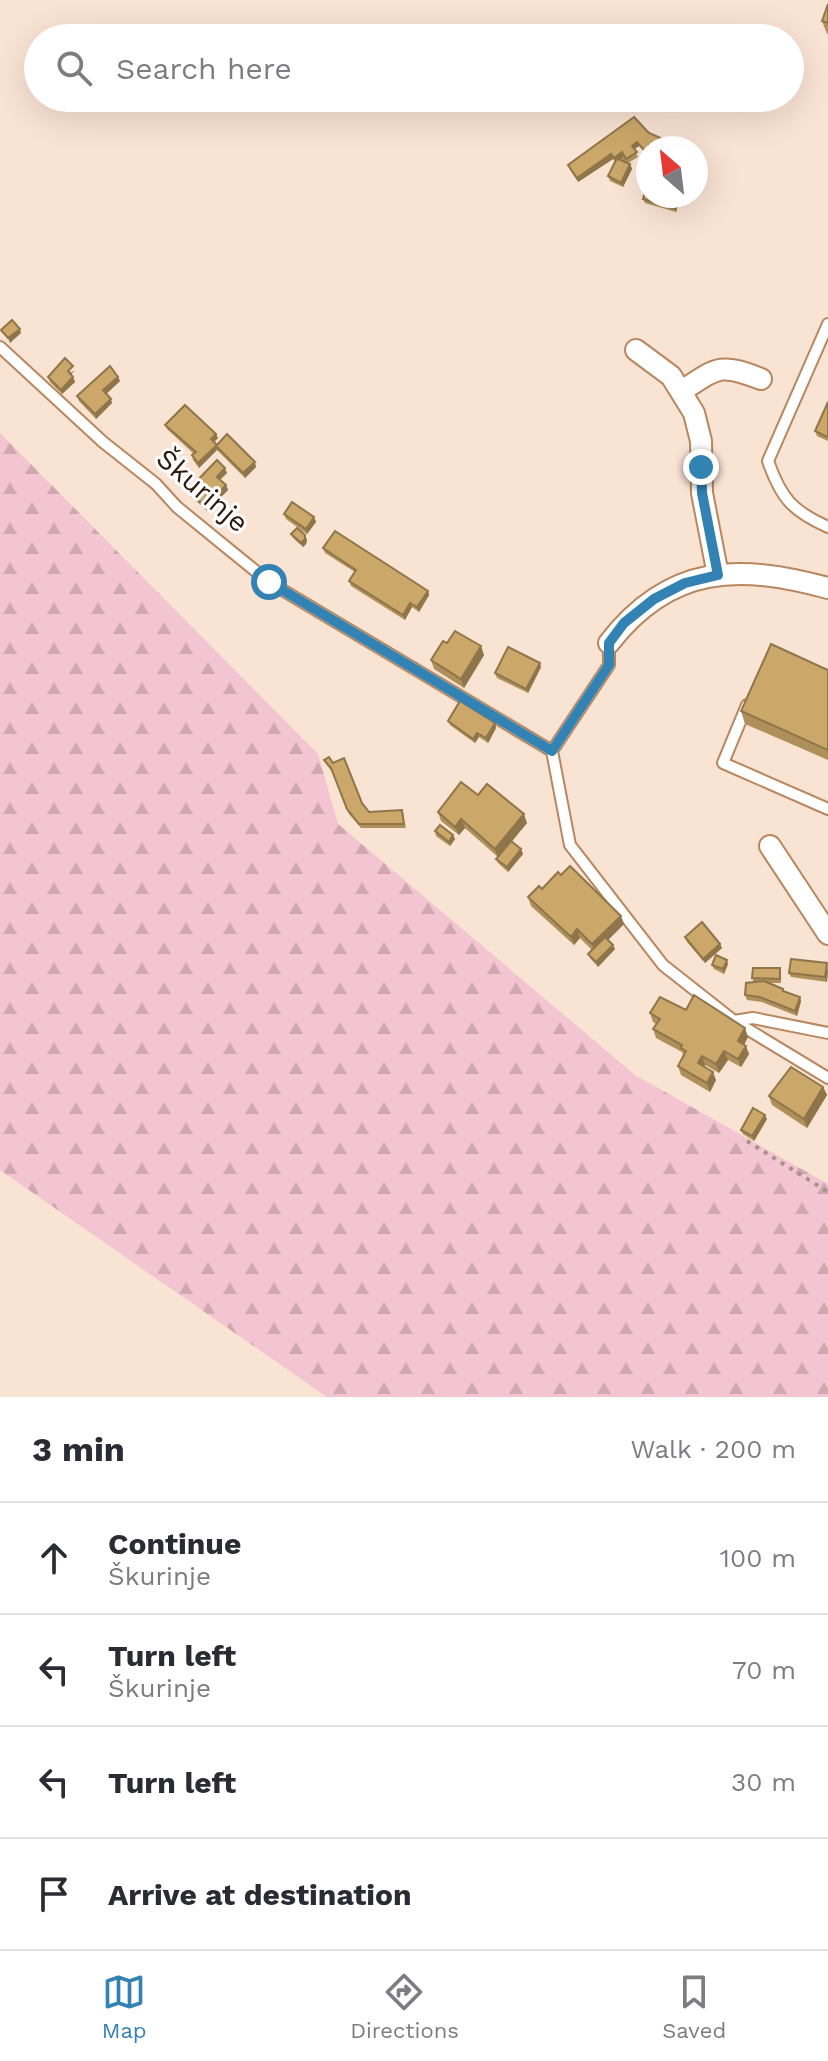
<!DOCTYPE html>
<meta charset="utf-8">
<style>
body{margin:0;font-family:"Work Sans",sans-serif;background:#f7f7f7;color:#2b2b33}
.compass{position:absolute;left:636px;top:136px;width:72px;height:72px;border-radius:50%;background:#fff;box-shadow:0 8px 32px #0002;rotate:332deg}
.stop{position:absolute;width:24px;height:24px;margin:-18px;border:6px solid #3282b3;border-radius:50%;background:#fff}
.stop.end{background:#3282b3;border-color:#fff;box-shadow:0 2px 8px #0008}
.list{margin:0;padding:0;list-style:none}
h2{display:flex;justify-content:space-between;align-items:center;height:104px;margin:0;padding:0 32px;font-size:34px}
h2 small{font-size:26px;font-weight:400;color:#7c7c81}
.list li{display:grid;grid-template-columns:52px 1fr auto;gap:24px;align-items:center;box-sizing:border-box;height:112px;padding:0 32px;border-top:2px solid #e1e1e2}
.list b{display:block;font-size:30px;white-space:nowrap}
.list p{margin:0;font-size:26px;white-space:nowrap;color:#7c7c81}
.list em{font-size:26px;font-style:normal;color:#7c7c81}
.icon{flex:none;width:44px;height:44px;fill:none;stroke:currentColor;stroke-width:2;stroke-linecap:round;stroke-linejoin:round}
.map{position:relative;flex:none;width:828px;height:1397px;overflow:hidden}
.search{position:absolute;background:#fff;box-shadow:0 8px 32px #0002;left:24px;right:24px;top:24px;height:88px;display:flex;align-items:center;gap:20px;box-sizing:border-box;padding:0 28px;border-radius:44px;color:#7c7c81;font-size:30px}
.sheet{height:552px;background:#fff}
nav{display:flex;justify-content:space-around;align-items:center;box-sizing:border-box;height:112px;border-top:2px solid #e1e1e2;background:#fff;font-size:22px;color:#7c7c81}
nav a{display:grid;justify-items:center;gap:4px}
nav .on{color:#3282b3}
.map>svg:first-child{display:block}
.forest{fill:url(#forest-firs)}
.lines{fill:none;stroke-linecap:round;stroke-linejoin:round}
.lane-casing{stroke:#b8875f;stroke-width:14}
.street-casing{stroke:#b8875f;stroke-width:24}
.path{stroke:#a89484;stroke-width:4;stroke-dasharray:4 6;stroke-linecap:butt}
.lane{stroke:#fff;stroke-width:10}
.street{stroke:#fff;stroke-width:20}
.wall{fill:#af905a}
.shaded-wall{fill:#8e754a}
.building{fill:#cba769;stroke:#8e754a;stroke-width:2}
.route{stroke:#3282b3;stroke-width:10}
.labels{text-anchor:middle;stroke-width:6;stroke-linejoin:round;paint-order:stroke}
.street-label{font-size:28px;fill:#2d1a0a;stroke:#fff}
</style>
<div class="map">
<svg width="828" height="1397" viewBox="0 0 828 1397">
<defs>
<pattern id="forest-firs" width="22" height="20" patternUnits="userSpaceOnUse" patternTransform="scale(2)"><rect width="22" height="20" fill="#f3c4d1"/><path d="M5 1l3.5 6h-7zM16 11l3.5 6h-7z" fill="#d1a8b2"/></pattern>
</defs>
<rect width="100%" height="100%" fill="#f9e3d3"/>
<path class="forest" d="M0,433L318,754L338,824L635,1075L828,1184V1397H327L0,1170Z"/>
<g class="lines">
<g class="lane-casing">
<g id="lane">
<path d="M828,324L768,461C781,498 792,511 828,527"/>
<path d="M0,347L103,442L156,484L177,507L269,582L552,751"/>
<path d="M609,643V665L552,751L570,845L663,965L734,1021L828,1078"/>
<path d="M747,705L723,763L828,809"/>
<path d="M734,1021L753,1018L828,1033"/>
</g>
</g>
<g class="street-casing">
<g id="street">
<path d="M636,350L671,376L694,413L701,441L702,493L718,575"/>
<path d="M682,391C718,367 720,363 761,379"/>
<path d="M609,643C670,564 739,564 828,588"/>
<path d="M770,846L828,934"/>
</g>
</g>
<path class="path" d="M747,1141L828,1192"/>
<use href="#lane" class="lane"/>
<use href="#street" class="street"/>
</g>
<g class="wall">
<path d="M828,4V34H827L822,21Z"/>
<path d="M649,133L672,143L674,148H648V156L639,146L634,149L638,157L628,163L630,164L632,169L623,187L610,181L608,176L615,162L613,159L578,182L570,170L568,165Z"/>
<path d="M681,196L676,212L645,203L643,199Z"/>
<path d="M75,371L71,374L75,382L62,394L50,382L48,377Z"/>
<path d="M118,377L120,381L106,394L112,403L96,419L79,401L77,396Z"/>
<path d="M828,402V441L817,436L815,431Z"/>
<path d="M165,425L218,438L214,442L217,445L256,467L245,478L217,450L199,468L193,460L192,455L194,454L167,429Z"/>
<path d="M227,473L220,480L226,485L228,490L207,511L190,495L188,490Z"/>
<path d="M284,514L314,517L316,522L307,534L286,519Z"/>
<path d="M291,534L307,540L306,544L303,547L293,538Z"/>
<path d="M323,548L428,591L429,595L419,612L412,607L405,620L351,586L349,581L355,572L325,553Z"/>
<path d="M447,643L484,655L464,688L434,669L431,660Z"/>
<path d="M541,667L528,693L497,678L495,673Z"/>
<path d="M828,670V760L745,724L741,711Z"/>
<path d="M448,721L495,723L496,728L488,743L479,737L475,743L450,725Z"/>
<path d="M324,760L369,812L402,810L406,828H361L349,814L333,773L326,764Z"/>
<path d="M478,795L527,823L512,841L521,849L523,854L508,872L498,863L496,859L498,857L465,828L459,835L441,821L438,812Z"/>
<path d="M435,831L453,835L455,839L450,846L436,836Z"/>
<path d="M542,889L624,924L608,940L615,949L598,967L590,958L588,954L592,950L580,938L574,945L531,906L528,897Z"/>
<path d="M685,937L720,944L722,948L705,963L687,942Z"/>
<path d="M827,963V982L791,977L789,973Z"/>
<path d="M728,964L724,974L714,969L712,965Z"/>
<path d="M780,968L781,973V983H769L801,1001L797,1016L762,1002L747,1000L745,995L754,983L752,978Z"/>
<path d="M686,1010L748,1037L744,1045L749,1054L741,1067L728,1060L719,1073L705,1065L704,1066L716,1080L710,1092L681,1075L678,1066L684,1056L682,1052L656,1038L653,1029L656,1024L653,1022L650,1013Z"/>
<path d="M823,1087L827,1095L807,1128L772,1105L769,1096Z"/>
<path d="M767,1119L754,1141L743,1134L741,1130Z"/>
</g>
<g class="shaded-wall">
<path d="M637,142L639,146L633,150L632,146Z"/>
<path d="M622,152L623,157L616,162L614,158Z"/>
<path d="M611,154L613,159L578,182L577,178Z"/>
<path d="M630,164L632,169L623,187L621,183Z"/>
<path d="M678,196H681L676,212L674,208Z"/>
<path d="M20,329L21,333L10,343L8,338Z"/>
<path d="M73,377L75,382L62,394L61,390Z"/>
<path d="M118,377L120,381L105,395L103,390Z"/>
<path d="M111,399L112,403L96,419L95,414Z"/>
<path d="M216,434L218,438L213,443L211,439Z"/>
<path d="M216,446L217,450L199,468L198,463Z"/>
<path d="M255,462L256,467L245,478L243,473Z"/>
<path d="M225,468L227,473L218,481L217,477Z"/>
<path d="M226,485L228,490L207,511L205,507Z"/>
<path d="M314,517L316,522L307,534L306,529Z"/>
<path d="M305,535L307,540L306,544L303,547L301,543Z"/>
<path d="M428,591L429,595L419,612L417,607Z"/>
<path d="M410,603L412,607L405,620L403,615Z"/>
<path d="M481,646L484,655L464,688L461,679Z"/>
<path d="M540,663L541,667L528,693L526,689Z"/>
<path d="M495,723L496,728L488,743L486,738Z"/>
<path d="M477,733L479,737L475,743L473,739Z"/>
<path d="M524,814L527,823L498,858L495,849Z"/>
<path d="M461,819L465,828L459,835L455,827Z"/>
<path d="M453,835L455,839L450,846L449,842Z"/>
<path d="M521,849L523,854L508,872L507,867Z"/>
<path d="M621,916L624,924L595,953L592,944Z"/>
<path d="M577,929L580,938L574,945L571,937Z"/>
<path d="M720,944L722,948L705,963L703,959Z"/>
<path d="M613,945L615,949L598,967L596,962Z"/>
<path d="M727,960L728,964L724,974L723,969Z"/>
<path d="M827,963L828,972L827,982L825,977Z"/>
<path d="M800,997L801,1001L797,1016L795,1011Z"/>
<path d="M745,1028L748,1037L741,1050L738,1041Z"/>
<path d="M746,1046L749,1054L741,1067L738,1059Z"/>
<path d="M724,1051L728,1060L719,1073L716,1064Z"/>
<path d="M702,1056L705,1065L701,1072L698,1063Z"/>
<path d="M713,1072L716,1080L710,1092L707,1083Z"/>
<path d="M823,1087L827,1095L807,1128L804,1119Z"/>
<path d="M765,1115L767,1119L754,1141L752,1136Z"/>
</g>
<g class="building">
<path d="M828,4V23L822,21Z"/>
<path d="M548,32L562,33L561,38H548Z"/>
<path d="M634,117L649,133L672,143L669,148H654L649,145L646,152L637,142L632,146L637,152L626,159L622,152L614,158L611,154L577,178L568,165Z"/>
<path d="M618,159L630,164L621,183L608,176L616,160Z"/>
<path d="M648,182V196H678L674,208L643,199Z"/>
<path d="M12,320L20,329L8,338L1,330Z"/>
<path d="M65,358L73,366L68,371L73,377L61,390L48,377Z"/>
<path d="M110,366L118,377L103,390L111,399L95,414L77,396Z"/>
<path d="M828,402V437L815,431Z"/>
<path d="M185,405L216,434L211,439L217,445L227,434L255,462L243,473L216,446L198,463L192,455L196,452L165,425Z"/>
<path d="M217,460L225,468L217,477L226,485L205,507L188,490Z"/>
<path d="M292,502L314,517L306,529L284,514Z"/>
<path d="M297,528L305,535V539L301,543L291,534Z"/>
<path d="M335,531L428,591L417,607L410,603L403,615L349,581L356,570L323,548Z"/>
<path d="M455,631L481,646L461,679L431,660L443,641L447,643Z"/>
<path d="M771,644L828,670V750L741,711Z"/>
<path d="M508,647L540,663L526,689L495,673Z"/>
<path d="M460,701L495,723L486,738L477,733L473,739L448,721Z"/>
<path d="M329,757L333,763L344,758L362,803L369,812L402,810L404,824H359L347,809L331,768L324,760Z"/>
<path d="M461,782L478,795L487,784L524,814L495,849L461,819L455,827L438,812Z"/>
<path d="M440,825L453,835L449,842L435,831Z"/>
<path d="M511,841L521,849L507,867L496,859Z"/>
<path d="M570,866L621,916L592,944L577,929L571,937L528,897L539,886L542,889L558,872L561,875Z"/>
<path d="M702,922L720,944L703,959L685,937Z"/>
<path d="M605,937L613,945L596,962L588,954Z"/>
<path d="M716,955L727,960L723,969L712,965Z"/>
<path d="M791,959L827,963L825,977L789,973Z"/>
<path d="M753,968H780V979L752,978Z"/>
<path d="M764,981L783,989V991L800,997L795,1011L760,997L745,995L746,983Z"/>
<path d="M694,995L745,1028L738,1041L746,1046L738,1059L724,1051L716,1064L702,1056L698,1063L713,1072L707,1083L678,1066L686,1051L681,1048L682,1045L653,1029L660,1019L650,1013L660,997L686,1010Z"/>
<path d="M791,1067L823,1087L804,1119L769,1096Z"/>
<path d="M753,1108L765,1115L752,1136L741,1130Z"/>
</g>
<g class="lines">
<path class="route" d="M269,582L552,751L609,665V643L624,623L654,599L685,583L718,575L702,493L701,467"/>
</g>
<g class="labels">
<g class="street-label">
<text transform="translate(203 490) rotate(41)" y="10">Škurinje</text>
</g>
</g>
</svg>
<svg class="compass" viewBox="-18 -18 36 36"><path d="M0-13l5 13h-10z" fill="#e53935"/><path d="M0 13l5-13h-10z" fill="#7c7c81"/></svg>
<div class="stop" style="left:269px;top:582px"></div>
<div class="stop end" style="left:701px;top:467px"></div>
<div class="search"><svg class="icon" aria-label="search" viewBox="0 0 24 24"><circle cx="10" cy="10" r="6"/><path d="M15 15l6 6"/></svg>Search here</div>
</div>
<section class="sheet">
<h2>3 min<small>Walk · 200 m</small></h2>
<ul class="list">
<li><svg class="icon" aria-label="ahead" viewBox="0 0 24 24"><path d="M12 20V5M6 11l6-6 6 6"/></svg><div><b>Continue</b><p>Škurinje</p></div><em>100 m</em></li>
<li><svg class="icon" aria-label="left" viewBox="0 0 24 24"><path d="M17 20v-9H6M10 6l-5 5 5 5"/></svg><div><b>Turn left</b><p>Škurinje</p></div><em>70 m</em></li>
<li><svg class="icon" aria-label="left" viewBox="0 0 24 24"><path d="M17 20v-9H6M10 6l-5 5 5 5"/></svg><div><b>Turn left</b></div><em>30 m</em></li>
<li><svg class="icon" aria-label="arrive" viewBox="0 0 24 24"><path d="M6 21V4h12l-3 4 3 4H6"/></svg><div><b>Arrive at destination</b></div></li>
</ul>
</section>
<nav>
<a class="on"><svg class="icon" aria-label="map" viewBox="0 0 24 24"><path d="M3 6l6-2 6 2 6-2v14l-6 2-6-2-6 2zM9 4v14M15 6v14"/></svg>Map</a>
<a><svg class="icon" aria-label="directions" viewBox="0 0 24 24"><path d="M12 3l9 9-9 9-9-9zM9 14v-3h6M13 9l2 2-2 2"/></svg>Directions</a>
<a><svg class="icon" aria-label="saved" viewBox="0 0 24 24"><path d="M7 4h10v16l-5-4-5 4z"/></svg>Saved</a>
</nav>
